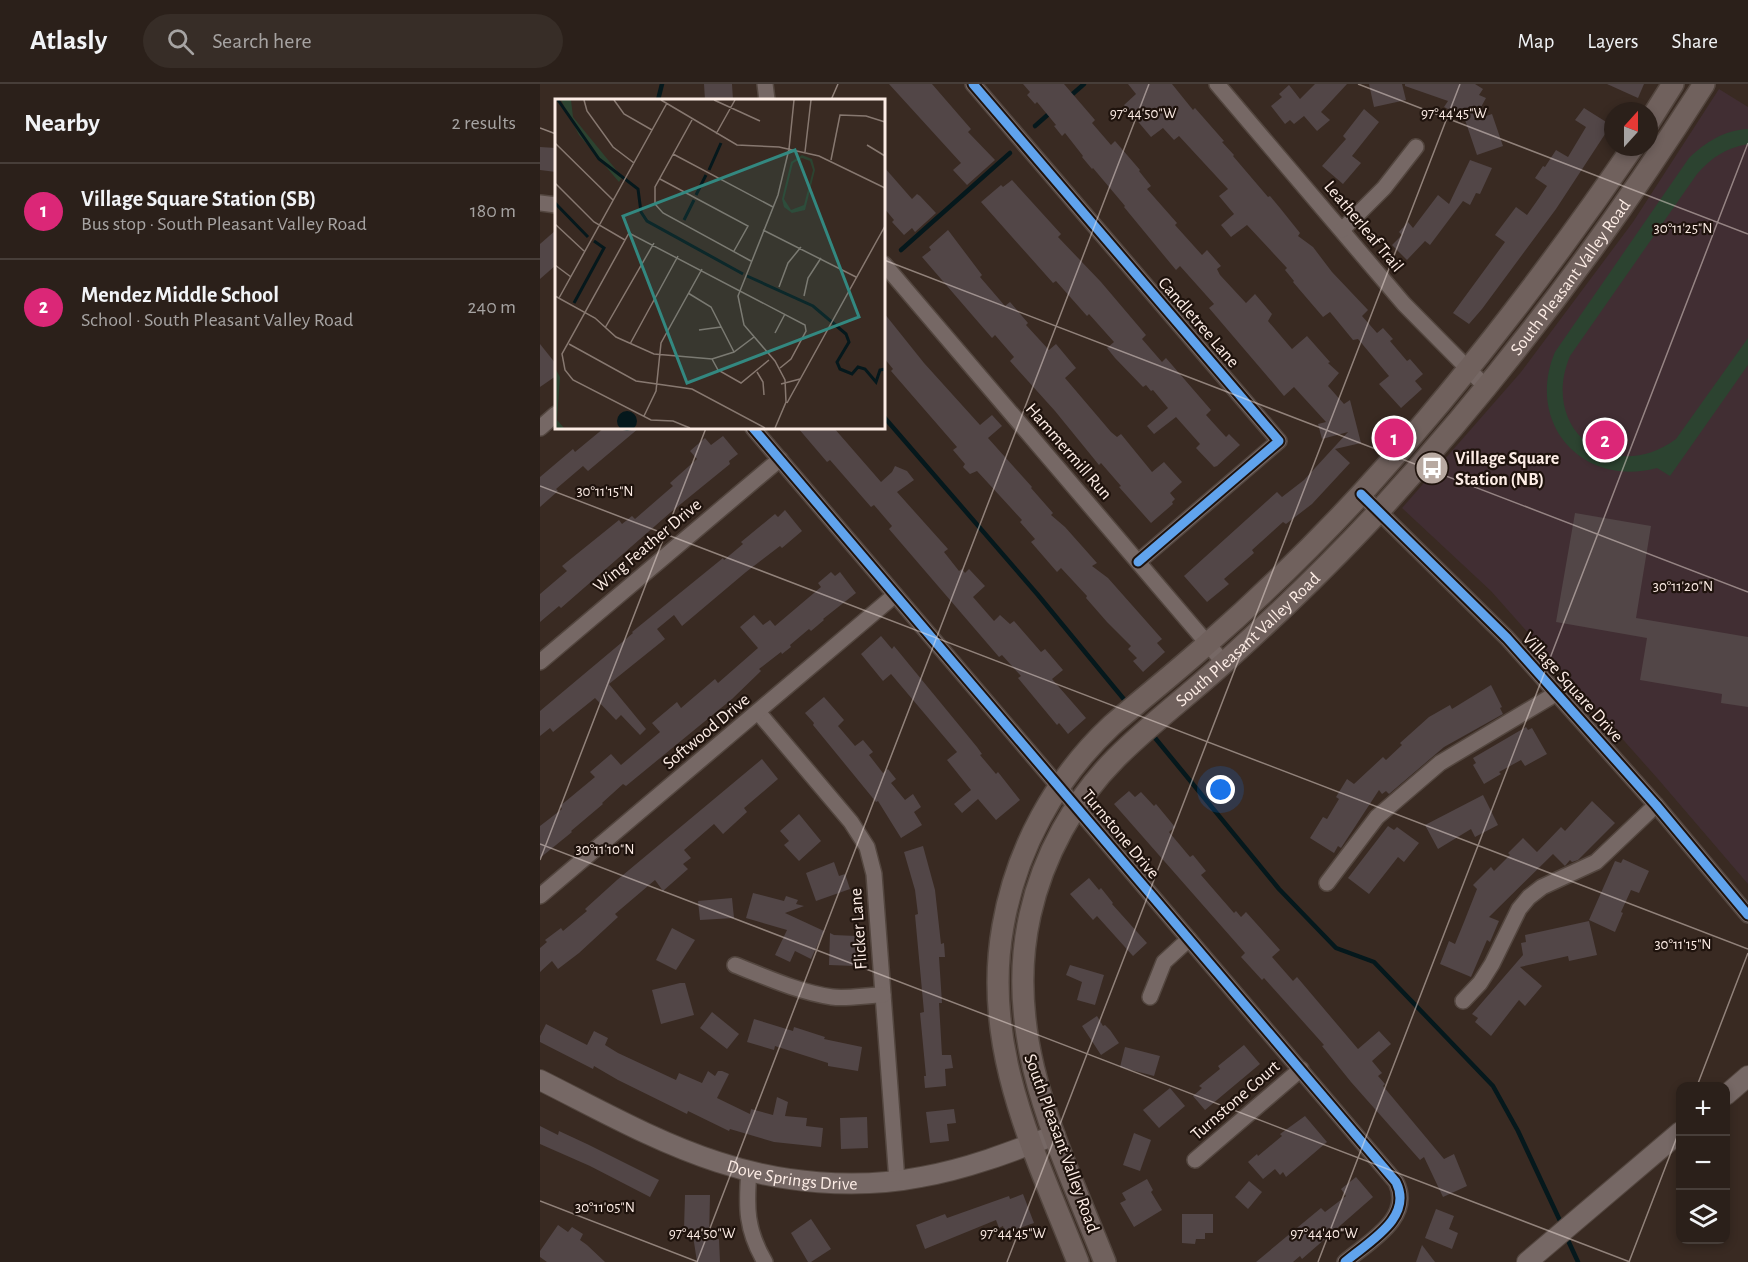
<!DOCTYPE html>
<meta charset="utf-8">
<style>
body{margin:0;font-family:"Alegreya Sans",sans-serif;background:#372d27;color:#f1f3f6}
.controls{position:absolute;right:18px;bottom:18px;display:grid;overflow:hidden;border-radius:12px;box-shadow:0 3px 9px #0003}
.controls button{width:54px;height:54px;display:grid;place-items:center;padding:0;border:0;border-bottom:2px solid #473e39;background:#2b201a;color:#f1f3f6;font:30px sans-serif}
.compass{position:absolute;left:1064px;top:18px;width:54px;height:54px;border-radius:50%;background:#2b201a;box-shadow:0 3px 9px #0003;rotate:21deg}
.you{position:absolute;left:681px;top:706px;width:21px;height:21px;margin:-15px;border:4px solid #fff;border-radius:50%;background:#1a73e8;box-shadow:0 0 0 9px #1a73e833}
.badge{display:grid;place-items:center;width:39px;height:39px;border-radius:50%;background:#db2777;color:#fff;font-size:20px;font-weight:700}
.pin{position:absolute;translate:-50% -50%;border:3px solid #fff;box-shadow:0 2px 6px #0006}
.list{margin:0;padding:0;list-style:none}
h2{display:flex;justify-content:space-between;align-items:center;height:78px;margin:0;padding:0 24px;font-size:26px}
h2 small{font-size:20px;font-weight:400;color:#a6a3a2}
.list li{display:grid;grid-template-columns:39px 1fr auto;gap:18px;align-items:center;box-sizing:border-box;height:96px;padding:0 24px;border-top:2px solid #473e39}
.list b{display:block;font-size:22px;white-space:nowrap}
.list p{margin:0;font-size:20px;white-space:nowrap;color:#a6a3a2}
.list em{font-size:20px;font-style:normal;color:#a6a3a2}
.icon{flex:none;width:33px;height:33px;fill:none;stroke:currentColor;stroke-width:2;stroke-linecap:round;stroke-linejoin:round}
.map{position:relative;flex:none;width:1208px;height:1178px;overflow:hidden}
header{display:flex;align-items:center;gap:36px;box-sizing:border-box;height:84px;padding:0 30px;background:#2b201a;border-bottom:2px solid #473e39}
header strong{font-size:28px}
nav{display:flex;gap:33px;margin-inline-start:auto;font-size:21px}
.search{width:420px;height:54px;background:#372d27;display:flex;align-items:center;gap:15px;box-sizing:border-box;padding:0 21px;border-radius:33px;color:#a6a3a2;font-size:22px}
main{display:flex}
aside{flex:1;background:#2b201a}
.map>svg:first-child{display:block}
.education{fill:#412e33}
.pitch{fill:#2c4330}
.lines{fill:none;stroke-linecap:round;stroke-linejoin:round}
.stream{stroke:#05181c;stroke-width:4.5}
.building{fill:#524647}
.minor-casing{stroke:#53463f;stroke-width:18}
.tertiary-casing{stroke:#53463f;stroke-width:22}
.secondary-casing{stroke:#53463f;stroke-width:24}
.minor{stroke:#766865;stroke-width:15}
.tertiary{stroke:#766865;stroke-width:20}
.secondary{stroke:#70615d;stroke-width:21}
.cycleway-casing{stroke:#1f130d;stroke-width:13}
.cycleway{stroke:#60a3ed;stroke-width:9}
.ticks{fill:none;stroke:#fdede6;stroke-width:1.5;stroke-opacity:0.45}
.labels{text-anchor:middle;stroke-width:4.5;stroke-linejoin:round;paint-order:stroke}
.street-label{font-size:18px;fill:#fdede6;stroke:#1f130d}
.poi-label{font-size:18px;font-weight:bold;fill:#fdede6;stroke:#1f130d;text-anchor:start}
.inset-river{fill:none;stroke:#05181c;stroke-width:3}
.inset-road{fill:none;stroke:#877870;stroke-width:1.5}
.view{fill:#338880;fill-opacity:0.15;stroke:#338880;stroke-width:3}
.inset-edge{fill:none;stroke:#fdede6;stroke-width:3}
.ticks-label{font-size:15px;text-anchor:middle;fill:#fdede6;stroke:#1f130d;stroke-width:4.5;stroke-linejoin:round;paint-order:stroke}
</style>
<header>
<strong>Atlasly</strong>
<div class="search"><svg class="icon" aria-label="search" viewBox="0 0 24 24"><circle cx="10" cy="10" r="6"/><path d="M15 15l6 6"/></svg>Search here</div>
<nav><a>Map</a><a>Layers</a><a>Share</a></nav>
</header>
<main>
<aside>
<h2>Nearby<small>2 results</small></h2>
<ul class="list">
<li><span class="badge">1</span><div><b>Village Square Station (SB)</b><p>Bus stop · South Pleasant Valley Road</p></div><em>180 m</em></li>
<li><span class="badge">2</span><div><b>Mendez Middle School</b><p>School · South Pleasant Valley Road</p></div><em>240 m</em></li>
</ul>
</aside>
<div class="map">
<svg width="1208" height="1178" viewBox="0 0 1208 1178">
<rect width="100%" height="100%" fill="#392a22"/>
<path class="education" d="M1179,5L1208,23V800L1118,695L951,507L862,424L981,288L1093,138Z"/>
<path class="pitch" d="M1208,45V60C1186,64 1172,73 1157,90L1030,272C999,346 1072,402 1136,355L1208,254V281L1130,392L1117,384C1042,404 985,339 1015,268L1149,74C1166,58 1184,46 1208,45Z"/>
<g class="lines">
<g class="stream">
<path d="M528,14L544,0"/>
<path d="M118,16L122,0"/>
<path d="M495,42L512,27"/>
<path d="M361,166L470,69"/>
<path d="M344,333L498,511L587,619"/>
<path d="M611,649L739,805L796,864L834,878L953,1002L978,1047L1022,1141"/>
<path d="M1026,1152L1038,1178"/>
</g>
</g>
<g class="building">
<path d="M164,0H192L193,16H165Z"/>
<path d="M349,0H392L431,45L428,48L455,76L427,101L413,86L421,79Z"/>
<path d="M483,0H524L555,36L552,39L571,61L575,57L600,86L599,87L611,102L607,105L637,139L635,141L662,171L667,166L681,182L677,185L680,191L706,219L715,210L732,230L728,237L752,265L767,252L790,278L788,279L799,289L788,302L804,320L810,316L821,359L795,365L810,379L772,420L746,440L743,438L712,466L714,469L684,495L689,500L667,518L644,492L737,408L742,413L764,396L808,348L782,355L778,340L786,338L754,303L744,312L734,300L669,224L674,220L640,182L636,186L626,174L584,123L585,122L553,84L552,85L542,73L543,72L525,49L522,52L514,42L516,41L497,18L495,20L487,11L490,8Z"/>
<path d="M588,0H632L653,26L655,24L684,57L682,58L694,71L693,72L728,113L730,112L740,124L760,149L758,152L773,163L792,188L828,226L822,232L837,249L843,244L853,255L850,257L867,277L870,275L883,290L875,297L882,305L861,324L839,300L849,292L818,255L813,256L790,228L783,233L753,198L754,197L745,186L747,184L707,141L691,153L681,141L694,130L679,112L688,105L639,52L634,56L623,44L611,53L584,21L596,10Z"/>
<path d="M775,0H807L781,28L790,36L777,47L764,32L754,40L750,36L745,40L731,22L742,13L739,10L749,1L760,15Z"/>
<path d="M829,0H862L866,16L834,23Z"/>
<path d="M865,0H935L943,5L939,11L946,14L934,36L952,30L963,62L937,71L924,33L904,23L908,17L865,2Z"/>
<path d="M1067,0H1104L1098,14Z"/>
<path d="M1044,24L1071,41L1016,125L942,225L929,240L913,229L965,158L955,151L976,123L987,131L999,114L1007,102L995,94L1003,82L1005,83L1016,66L1028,73L1046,43L1035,36Z"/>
<path d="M824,25L839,38L812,72L821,79L803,100L782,82L806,55L803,52Z"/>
<path d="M0,63L16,64V88L0,86Z"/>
<path d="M930,76L952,84L940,110L936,109L930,121L923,117L890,161L885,157L867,176L852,161L862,151L859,148L868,138L873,144L898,111L909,120Z"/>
<path d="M344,83L372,115L377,110L380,112L396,129L375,148L372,144L364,151L352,138L354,136L344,124Z"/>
<path d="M472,96L521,150L518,153L561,198L606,251L602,255L622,278L626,274L671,326L666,331L686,353L689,350L700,361L677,382L674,383L656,364L660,360L636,333L614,350L607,342L628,324L613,306L611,307L606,301L603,303L575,274L567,264L574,258L549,230L547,232L516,197L513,199L441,118L461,101L463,103Z"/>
<path d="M16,146V181L0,195V160Z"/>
<path d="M408,146L442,191L440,193L465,222L470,218L488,239L486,241L509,266L516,260L536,284L525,294L571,348L577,353L581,350L612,388L624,378L642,398L630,409L635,415L632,418L633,420L611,439L579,403L581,402L561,379L559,381L515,327L470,277L474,273L455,251L452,254L382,173L391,166L389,163Z"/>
<path d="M344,229L384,279L440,341L452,331L462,342L448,354L492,403L491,404L513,429L511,431L525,443L557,479L552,482L568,494L622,555L617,559L625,568L603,588L593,577L597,574L588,565L591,562L567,538L546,514L547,512L521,484L517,488L491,458L495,455L480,438L482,436L460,412L437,387L430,390L423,383L425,380L413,366L417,363L351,287L353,285L344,274Z"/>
<path d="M0,260L16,280V292L0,303Z"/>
<path d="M64,344H99L48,387L43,382L16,405L18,407L0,423V393L33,365L35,368Z"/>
<path d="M258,344H294L341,398L352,388L355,382L367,387L374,396L357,408L408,465L404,468L419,487L422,485L425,489L429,485L445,502L433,513L454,537L460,531L470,540L474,537L501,568L505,565L523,586L512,595L546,634L528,650L519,639L517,641L478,594L481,592L462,571L459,573L349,445L352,442L334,421L331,423L290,376L287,378Z"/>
<path d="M183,352L198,370L189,377L190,380L131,428L21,524L19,522L0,538V510L27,487L22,482L79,436L82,440L92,432L95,435L133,402L130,399L157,375L150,367L165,354L171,361Z"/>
<path d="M245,426L262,447L242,464L240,462L206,488L142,542L134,531L117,545L125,555L69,600L106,645L100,651L81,631L76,636L55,614L13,648L10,644L0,652V627L93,549L92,548L183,474L184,476L203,460L201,458L235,430L238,433Z"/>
<path d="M1035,429L1111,442L1096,534L1208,553V623L1181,619L1182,610L1100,596L1107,554L1016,538Z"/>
<path d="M291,488L295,492L300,488L316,509L283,535L284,536L271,547L269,545L250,561L251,563L242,570L241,568L219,585L221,587L192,615L86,702L83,700L62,719L63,720L31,747L32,748L0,774V742L22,725L20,722L55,693L50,688L71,670L81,681L120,648L112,639L137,618L141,624L175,595L178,599L218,564L200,543L214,531L223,541L230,536L235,542L281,503L278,499Z"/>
<path d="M341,552L352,565L354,562L437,663L442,670L440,671L456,690L458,688L480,716L456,736L438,715L422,729L414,720L431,706L407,676L417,668L351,590L343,597L321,570Z"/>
<path d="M951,601L962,623L960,624L963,630L904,663L849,710L846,707L842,710L839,706L801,764L798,762L794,769L770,754L783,733L787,735L799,715L796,713L807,695L814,700L843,673L846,676L862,661L860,659L889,633L910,621L912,625Z"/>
<path d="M284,613L304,636L298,642L315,662L323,656L333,668L329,671L343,689L348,685L356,695L351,699L365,716L373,710L381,723L374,728L382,741L361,754L338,717L336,718L273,641L274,639L265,629Z"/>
<path d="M986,643L988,646L992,644L1007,670L985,682L981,676L959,688L961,690L944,700L933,681L936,679L933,674Z"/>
<path d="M222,675L238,695L204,724L207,728L183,750L174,740L144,766L151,774L143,780L148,785L123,807L115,796L75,830L78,833L39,869L18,885L12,877L0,888V864L7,858L5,856L21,844L23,847L47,827L45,825L77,796Z"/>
<path d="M589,707L595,713L601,708L614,722L616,720L635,743L629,748L650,773L653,771L666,787L661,791L694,829L696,827L701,833L706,828L740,866L732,873L753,897L757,893L818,965L839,947L851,960L832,977L842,989L838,992L845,1000L843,1002L904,1075L914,1070L927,1102L903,1113L884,1073L880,1076L811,998L782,962L784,961L724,894L722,896L701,873L705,869L574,720Z"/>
<path d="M943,711L958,741L935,753L931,745L898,765L885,741Z"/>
<path d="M1052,717L1075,739L1038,776L1032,778L1030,776L1025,782L1013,770L949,833L959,837L950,858L947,856L931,893L900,880L909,857L915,860L924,838L937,805L933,801L951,783L954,787L970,771L968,769L983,754L997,768L1021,743L1025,747Z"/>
<path d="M259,730L281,757L259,777L244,761L249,757L240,747Z"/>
<path d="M848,742L854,746L857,743L879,759L864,778L858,773L829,810L808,794Z"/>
<path d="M383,762L395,806L401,860L404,859L405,873H399L402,919H399L402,971H411L413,984L405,985L406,1002L385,1004L384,992H386L380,929L384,928L375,831L378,830L375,806L364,768Z"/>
<path d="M1083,775L1109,787L1099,809L1091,806L1081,828L1083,829L1075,848L1049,836L1075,777L1081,779Z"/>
<path d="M294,778L299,792L305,790L310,805L276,817L266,789Z"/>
<path d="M549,794L559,806L561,804L573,819L572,820L607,859L593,872L557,832L553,836L530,810Z"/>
<path d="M213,809L244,817L246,812L258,816L256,820L264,822L245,829L284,847L271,875L255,867L250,878L235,871L247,846L206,834Z"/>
<path d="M192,814L194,834L160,836L158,817Z"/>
<path d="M1049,837L1057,871L1029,877L1028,872L980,883L1002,902L985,922L979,916L951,952L935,938L938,934L932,930L983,871L981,859L986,858L985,851Z"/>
<path d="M132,844L155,856L136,886L116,876Z"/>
<path d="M290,849L294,851L316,852L315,882L289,881Z"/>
<path d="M530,881L564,891L555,921L537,916L542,898L526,891Z"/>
<path d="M140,899H145L154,931L121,940L112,906Z"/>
<path d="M172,928L199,950L187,965L160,944Z"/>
<path d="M557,932L563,942L565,941L570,946L579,959L561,971L542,942Z"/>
<path d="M214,935L253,947L254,943L285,953L284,955L322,963L318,987L288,982V979L235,962L234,966L207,958Z"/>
<path d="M6,940L47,961L54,947L68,954L65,961L78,969L136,996L139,989L162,999L168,987L175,992L178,987H182L189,990L177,1014L210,1030L211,1025L233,1031L237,1013L248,1018L245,1032L267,1034L266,1042L283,1044L281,1063L234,1058L190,1045L189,1047L148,1027L147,1030L78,996L54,982L53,985L0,958V952Z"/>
<path d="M704,961L720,980L665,1026L653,1012L662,1004L659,1002L680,985L678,982Z"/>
<path d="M585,963L620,972L614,992L580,983Z"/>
<path d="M630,1004L645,1022L619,1044L603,1026Z"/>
<path d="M414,1025L416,1039L407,1040L409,1057L390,1059L386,1028Z"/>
<path d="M765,1032L787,1058L746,1093L743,1088L740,1091L735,1085L723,1095L708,1078L717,1070L718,1072L742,1052L740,1050Z"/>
<path d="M327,1033L328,1064L301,1065L300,1034Z"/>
<path d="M0,1042L18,1051L19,1047L47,1060L119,1096L110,1113L50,1082L0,1060Z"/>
<path d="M594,1049L611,1056L600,1087L583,1081Z"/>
<path d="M816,1093L833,1113L762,1175L760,1172L753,1178H716L781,1124L785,1128L806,1112L801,1105Z"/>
<path d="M607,1095L613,1106L611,1108L622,1126L594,1143L580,1119L586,1116L582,1109Z"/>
<path d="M709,1097L722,1108L708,1125L695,1113Z"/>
<path d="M483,1110L494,1139L465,1149L463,1142L459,1144L456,1136L385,1165L376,1141L405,1130L407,1134L469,1112L470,1115Z"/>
<path d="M145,1111H170L169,1156L179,1155L180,1178H157L152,1145H144Z"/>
<path d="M896,1125L914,1132L909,1145L918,1149L912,1165L885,1154Z"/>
<path d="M642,1130H673V1149H665V1155H656L655,1160L642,1159Z"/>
<path d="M271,1135L291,1165L271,1178H268L251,1149Z"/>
<path d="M18,1141L28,1148L32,1143L43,1150L40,1156L47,1161L65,1178H7L0,1173V1167Z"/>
<path d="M882,1161L895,1178H876Z"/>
</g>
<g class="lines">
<g class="minor-casing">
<g id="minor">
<path d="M225,0L227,16"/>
<path d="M433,0L739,357L598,478"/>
<path d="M677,0L864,220L947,304"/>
<path d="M0,119L16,121"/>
<path d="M802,146L844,104L876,63"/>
<path d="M344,180L684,579"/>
<path d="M0,344L16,330"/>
<path d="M213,344L856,1098C874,1134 828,1158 805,1178"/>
<path d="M821,410L967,554L1116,721L1208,831"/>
<path d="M0,578L240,375"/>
<path d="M218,628L311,738L327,763L334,790L357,1097"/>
<path d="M787,799L837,733L900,679L1017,609"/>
<path d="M0,812L355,511"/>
<path d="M195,881C226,893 258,908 292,913C308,915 327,911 343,911"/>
<path d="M610,913L624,878L649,855"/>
<path d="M923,917L940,899L952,880L979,825L989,813L1002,803L1056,778L1116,721"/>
<path d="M655,1076L761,985"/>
<path d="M209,1087C206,1123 206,1146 225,1178"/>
</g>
</g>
<g class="tertiary-casing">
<g id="tertiary">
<path id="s1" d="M0,996C58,1025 116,1058 178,1078C241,1099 315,1106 381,1093C427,1085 471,1068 515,1051"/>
<path d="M1186,1011L1208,992"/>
<path d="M987,1178L1140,1048"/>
</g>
</g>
<g class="secondary-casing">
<g id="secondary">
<path d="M1109,38L1133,0"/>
<path d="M538,1178C495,1068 441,964 463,842C476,766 515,694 572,641C603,614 635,589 666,561C721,513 774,461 823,408C922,299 1010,184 1093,63"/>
<path id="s2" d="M565,1178C520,1064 462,956 490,831C503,772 534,716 576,674C610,640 649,611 685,578C738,530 791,479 840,426C961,294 1068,151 1164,0"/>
</g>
</g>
<use href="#minor" class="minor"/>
<use href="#tertiary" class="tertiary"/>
<use href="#secondary" class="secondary"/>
<g class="cycleway-casing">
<g id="cycleway">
<path d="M433,0L739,357L598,478"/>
<path d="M213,344L856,1098C874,1134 828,1158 805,1178"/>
<path d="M821,410L967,554L1116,721L1208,831"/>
</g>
</g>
<use href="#cycleway" class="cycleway"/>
</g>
<path class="ticks" d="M818,0L1208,150M291,16L298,0M0,44L16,50M344,176L1208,508M0,402L1208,865M0,760L1090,1178M0,776L166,344M1157,1002L1208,869M0,1117L158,1178M157,1178L609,0M467,1178L920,0M778,1178L1208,59M1089,1178L1140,1045"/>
<defs>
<g id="bus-disc" transform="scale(1.725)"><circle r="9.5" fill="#b8a9a1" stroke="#1f130d"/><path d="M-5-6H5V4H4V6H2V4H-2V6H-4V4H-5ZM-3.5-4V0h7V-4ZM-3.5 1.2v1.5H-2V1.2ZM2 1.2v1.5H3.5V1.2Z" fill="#fff"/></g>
</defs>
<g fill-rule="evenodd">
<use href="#bus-disc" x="892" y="384"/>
</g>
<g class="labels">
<g class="street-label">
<text transform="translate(824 142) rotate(50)" y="6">Leatherleaf Trail</text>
<text dy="6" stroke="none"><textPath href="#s2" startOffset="1206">South Pleasant Valley Road</textPath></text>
<text transform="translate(659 238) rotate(49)" y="6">Candletree Lane</text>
<text transform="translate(529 367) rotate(49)" y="6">Hammermill Run</text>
<text transform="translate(107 461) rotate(-40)" y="6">Wing Feather Drive</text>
<text dy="6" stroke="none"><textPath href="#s2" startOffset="720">South Pleasant Valley Road</textPath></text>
<text transform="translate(1033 603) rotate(48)" y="6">Village Square Drive</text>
<text transform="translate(166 647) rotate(-40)" y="6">Softwood Drive</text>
<text transform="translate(581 750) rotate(50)" y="6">Turnstone Drive</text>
<text transform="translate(318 845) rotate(-94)" y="6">Flicker Lane</text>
<text transform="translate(695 1016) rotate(-41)" y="6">Turnstone Court</text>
<text transform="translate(522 1059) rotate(70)" y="6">South Pleasant Valley Road</text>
<text dy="6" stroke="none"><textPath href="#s1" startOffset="272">Dove Springs Drive</textPath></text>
</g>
<g class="poi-label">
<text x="915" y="380">Village Square<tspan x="915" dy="21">Station (NB)</tspan></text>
</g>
</g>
<g transform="translate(15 15)">
<rect width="330" height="330" fill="#392a22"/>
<path d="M6,1H16L18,18L67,78L64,83L24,36ZM0,269L5,278L2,321L9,329H0Z" fill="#2c4330"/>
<path d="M247,56L257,60L260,71L250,111L237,114L229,108L227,100L236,63ZM247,59L255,62L258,71L249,106L236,111L229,100L238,64Z" fill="#2c4330" fill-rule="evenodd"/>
<path d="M62 322a10 10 0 1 1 20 0a10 10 0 1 1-20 0Z" fill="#05181c"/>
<path class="inset-river" d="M3,1L44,60L83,90L86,113L92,122L188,175M154,71L166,44M141,96L151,76M0,104L33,138M129,121L139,101M192,177L258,207L291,235L294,243L282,263L285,270L297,275L303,268L310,270L321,283L325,271L330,270M19,204L49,149L39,142"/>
<path class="inset-road" d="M29,1L32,12L58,48L79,64M59,1L69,15L97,31M106,1L182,46L224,48L264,57L330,89M159,1L205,22M137,21L100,88V105L108,114L196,162M161,35L180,1M0,44L58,101M312,46L330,57M250,53L256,1M118,55L218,108M276,61L285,16L311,17L330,23M105,80L193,127L179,152M0,84L39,123L70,141M0,125L29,152M208,131L301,178M0,166L16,178M224,188L233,164L246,148M133,194L156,208L179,253M0,197L40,219L61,238L99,255L157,260L179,253L199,238M249,197L253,179L266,159M4,199L112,4M50,229L99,144M144,231L166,228M220,234L230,215M14,245L81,282L137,290L210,329M75,245L123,157M157,260L163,271L186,284L214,261M202,273L208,283L209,296M226,285L245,280M232,304L330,127M89,317L101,292L106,244L147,170M135,329L118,322L96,321L18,281L10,271L7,255L74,134L250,226L251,232L236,260L225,269M220,329L231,303L230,281L220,262L189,226L183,197L223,96L234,50L239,1"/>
<path class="view" d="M240,51L304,218L132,284L68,117Z"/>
<rect width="330" height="330" class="inset-edge"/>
</g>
<g class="ticks-label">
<text x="603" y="34">97°44'50"W</text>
<text x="914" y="34">97°44'45"W</text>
<text x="1143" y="149">30°11'25"N</text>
<text x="65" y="412">30°11'15"N</text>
<text x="1143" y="507">30°11'20"N</text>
<text x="65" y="770">30°11'10"N</text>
<text x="1143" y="865">30°11'15"N</text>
<text x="65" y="1128">30°11'05"N</text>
<text x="162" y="1154">97°44'50"W</text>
<text x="473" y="1154">97°44'45"W</text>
<text x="784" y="1154">97°44'40"W</text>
</g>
</svg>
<div class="controls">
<button>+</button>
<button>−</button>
<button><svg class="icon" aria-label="layers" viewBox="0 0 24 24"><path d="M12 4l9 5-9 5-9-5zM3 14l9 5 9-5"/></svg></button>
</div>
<svg class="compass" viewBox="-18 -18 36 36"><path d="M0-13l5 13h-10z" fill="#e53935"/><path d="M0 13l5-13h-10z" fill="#a6a3a2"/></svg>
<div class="you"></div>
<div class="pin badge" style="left:854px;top:354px">1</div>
<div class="pin badge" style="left:1065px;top:356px">2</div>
</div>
</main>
